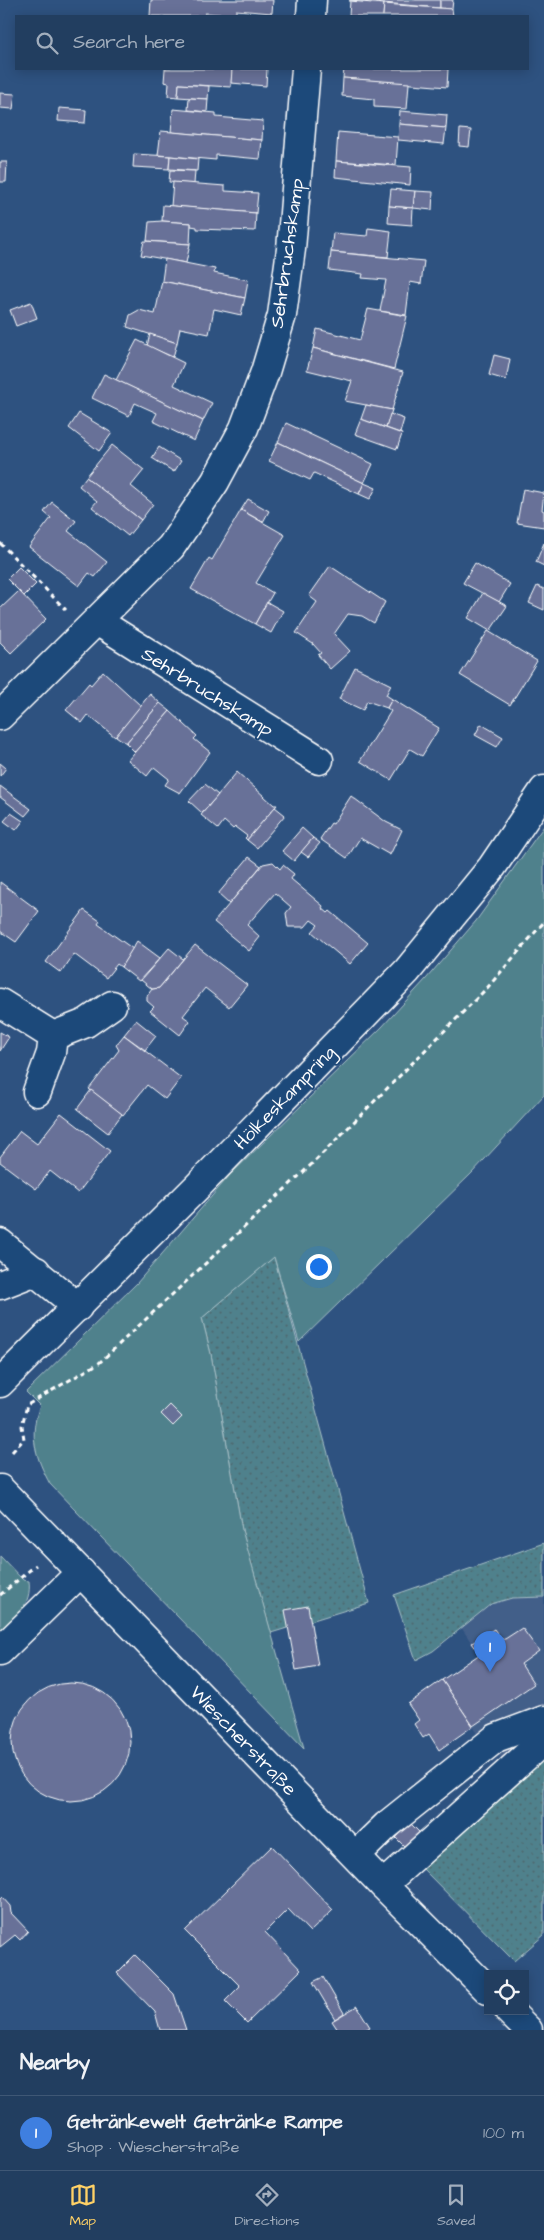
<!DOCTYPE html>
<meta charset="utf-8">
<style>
body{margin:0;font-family:"Architects Daughter",sans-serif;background:#2e4969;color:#f1f3f6}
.controls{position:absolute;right:15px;bottom:15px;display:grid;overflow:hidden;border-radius:0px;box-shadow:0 2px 12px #0003}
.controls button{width:45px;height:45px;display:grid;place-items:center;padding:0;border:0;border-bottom:1px solid #3f5775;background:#223e60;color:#f1f3f6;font:25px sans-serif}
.you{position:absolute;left:318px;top:1266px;width:18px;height:18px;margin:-12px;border:4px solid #fff;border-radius:50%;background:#1a73e8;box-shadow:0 0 0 8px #1a73e833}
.badge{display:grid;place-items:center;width:32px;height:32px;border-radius:50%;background:#ffd166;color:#fff;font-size:16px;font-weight:700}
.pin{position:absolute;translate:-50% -41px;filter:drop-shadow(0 1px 2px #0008)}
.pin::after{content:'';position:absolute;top:26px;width:18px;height:15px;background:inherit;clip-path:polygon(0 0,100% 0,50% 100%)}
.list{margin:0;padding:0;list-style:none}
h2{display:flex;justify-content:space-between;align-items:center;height:65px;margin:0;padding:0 20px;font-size:21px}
h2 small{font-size:16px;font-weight:400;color:#a2aebd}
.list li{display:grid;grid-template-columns:32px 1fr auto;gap:15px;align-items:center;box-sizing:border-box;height:75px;padding:0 20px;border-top:1px solid #3f5775}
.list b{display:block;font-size:19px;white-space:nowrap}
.list p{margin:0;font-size:16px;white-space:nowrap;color:#a2aebd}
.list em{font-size:16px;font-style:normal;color:#a2aebd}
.icon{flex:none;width:28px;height:28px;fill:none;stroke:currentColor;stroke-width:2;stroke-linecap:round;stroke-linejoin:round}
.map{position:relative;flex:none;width:544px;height:2030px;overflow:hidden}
.search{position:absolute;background:#223e60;box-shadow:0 2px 12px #0003;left:15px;right:15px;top:15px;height:55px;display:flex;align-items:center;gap:12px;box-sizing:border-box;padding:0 18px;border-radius:0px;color:#a2aebd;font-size:19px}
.sheet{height:140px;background:#223e60}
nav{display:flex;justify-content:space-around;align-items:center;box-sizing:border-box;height:70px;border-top:1px solid #3f5775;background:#223e60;font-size:14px;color:#a2aebd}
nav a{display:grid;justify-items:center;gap:2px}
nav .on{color:#ffd166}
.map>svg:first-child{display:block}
.built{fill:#435e89}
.grass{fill:url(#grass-dots);stroke:#a8c0c6}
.park{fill:#50818c;stroke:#a8c0c6}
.building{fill:#687198;stroke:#fff}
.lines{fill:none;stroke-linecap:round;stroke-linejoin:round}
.minor-casing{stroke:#fff;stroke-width:31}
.major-casing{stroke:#fff;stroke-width:31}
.path{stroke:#fff;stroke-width:3;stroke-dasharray:5 4;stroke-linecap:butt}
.minor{stroke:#1f4a7a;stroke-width:28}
.major{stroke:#1f4a7a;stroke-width:28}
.labels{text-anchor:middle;stroke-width:4;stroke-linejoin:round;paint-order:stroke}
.street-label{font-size:19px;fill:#fff;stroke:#1f4a7a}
</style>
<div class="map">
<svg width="544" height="2030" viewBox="0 0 544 2030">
<defs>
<pattern id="grass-dots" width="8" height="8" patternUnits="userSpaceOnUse" patternTransform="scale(1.25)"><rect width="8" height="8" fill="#50818c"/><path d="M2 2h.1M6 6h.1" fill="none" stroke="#4e696f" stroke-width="1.8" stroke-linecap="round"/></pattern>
</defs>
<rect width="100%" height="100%" fill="#2e5280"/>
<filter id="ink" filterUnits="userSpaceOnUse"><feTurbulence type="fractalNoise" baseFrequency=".02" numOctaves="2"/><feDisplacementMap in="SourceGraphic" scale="10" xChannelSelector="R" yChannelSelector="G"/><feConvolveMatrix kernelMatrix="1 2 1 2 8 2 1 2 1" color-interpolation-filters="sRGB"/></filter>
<g filter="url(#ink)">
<path class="built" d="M544,1597V1740L508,1764L479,1737L442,1680L479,1654L461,1627L473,1616L497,1602L512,1598Z"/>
<g class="grass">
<path d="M274,1257L369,1603L271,1633L242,1530L211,1354L202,1318Z"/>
<path d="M544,1543V1597L512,1598L491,1604L433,1651L416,1660L394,1595Z"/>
<path d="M544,1750V1935L514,1961L417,1863Z"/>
</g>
<g class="park">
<path d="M544,826V1095L472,1173L299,1342L274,1257L202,1318L211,1354L242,1530L304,1748L50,1484C36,1458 28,1435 40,1406L26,1392L137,1283L230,1175L382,1027L426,979L476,921Z"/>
<path d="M0,1556L23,1580L29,1581C32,1605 16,1617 0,1632Z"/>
</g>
<g class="building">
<path d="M151,0H273L272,13L236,10V15L205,13V16H150Z"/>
<path d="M349,0H440V8Z"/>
<path d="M440,0H453L452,9L440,8Z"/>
<path d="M350,1L384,4L383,16H349Z"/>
<path d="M384,4L452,9L453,16H383Z"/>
<path d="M165,69H232L231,87L179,84L178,97L168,96L169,83L164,82Z"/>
<path d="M232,69H267L266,86L231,83Z"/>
<path d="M344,69H448L447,87L343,78Z"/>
<path d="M343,78L409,83L407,109L374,107V99L342,96Z"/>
<path d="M179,84L209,86L208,99L178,97Z"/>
<path d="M0,93L15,94L13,109L0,108Z"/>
<path d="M189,98L208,99L207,112L188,110Z"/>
<path d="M59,108L86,110L85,123L58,121Z"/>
<path d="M173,109L216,113V117L263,121L262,140L171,132Z"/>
<path d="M400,111L447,115L446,128L399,124Z"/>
<path d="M399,124L446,128L444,144L398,140Z"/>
<path d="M460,129L471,130L469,147L459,146Z"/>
<path d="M161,131L262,140L260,159L216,155V160L158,155Z"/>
<path d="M338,132L398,137L396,165L336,161Z"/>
<path d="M134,154L170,156L169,169L133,167Z"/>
<path d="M170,156L198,159L197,171L169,169Z"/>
<path d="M336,161L411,167L410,185L335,177Z"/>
<path d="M0,162H7L6,182H0Z"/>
<path d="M170,170L195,171L194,184L169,182Z"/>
<path d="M173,182L225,186V191L258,193L256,213L171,206Z"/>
<path d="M391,189L415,191L413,208L389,206Z"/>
<path d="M415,191L433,192L432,210L413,208Z"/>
<path d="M163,205L256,213L255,231L197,229V227L191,226V223L162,221Z"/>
<path d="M389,206L413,208L412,225L388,223Z"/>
<path d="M162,221L191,223L190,244L147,241L149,222Z"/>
<path d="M368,228L391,231L388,257L331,252L333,233L367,236Z"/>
<path d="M144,241L190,244L186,263L141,255Z"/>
<path d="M331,252L424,261L421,284L410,282L406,315L380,311L386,280L362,278L363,274L329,270Z"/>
<path d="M165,259L215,269L214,273L248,280L245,298L162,281Z"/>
<path d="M162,281L245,298L241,315L214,309L209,334L180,328L177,343L127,327L130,315L139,310L155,314Z"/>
<path d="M31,302L37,318L16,326L10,310Z"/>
<path d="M368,309L407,316L394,369L313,348L317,329L360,340Z"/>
<path d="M150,334L177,343L173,357L147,346Z"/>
<path d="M137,340L184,363L174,385L212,403L203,421L116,380Z"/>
<path d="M313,348L403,372L392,410L345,401L352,381L307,370Z"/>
<path d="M494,355L510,359L506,380L489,375Z"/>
<path d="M104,374L203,421L194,441L153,421L157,413L135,403L129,416L92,398Z"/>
<path d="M366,405L392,410L386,428L361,419Z"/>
<path d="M79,413L112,433L99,451L69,428Z"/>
<path d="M390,414L404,419L400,433L386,428Z"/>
<path d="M361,419L402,434L397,449L355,434Z"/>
<path d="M286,423L373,464L364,483L278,442Z"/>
<path d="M278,442L364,483L359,494L314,473L310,480L269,461Z"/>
<path d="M112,445L144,470L131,486L153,504L141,520L86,477Z"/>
<path d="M159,447L181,461L174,472L152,458Z"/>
<path d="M86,477L141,520L128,536L92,507L97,501L79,486Z"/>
<path d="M364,483L376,488L370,499L359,494Z"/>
<path d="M523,489L544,493L542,510L544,511V527L517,523Z"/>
<path d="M248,499L269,511L263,522L241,510Z"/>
<path d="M52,502L76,521L68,531L107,562L95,577L89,573L79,586L29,547L51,518L44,512Z"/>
<path d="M241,510L285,535L256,583L273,593L255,624L191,589L209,558L212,560Z"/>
<path d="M544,543V566L536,562Z"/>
<path d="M475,563L510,584L499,602L463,583Z"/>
<path d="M330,566L385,602L374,623L362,616L348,614L334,634L350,651L330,669L318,655L321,653L313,644L296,633L317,602L309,596Z"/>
<path d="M19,567L36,584L24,596L7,579Z"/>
<path d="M537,586L544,589V610L529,603Z"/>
<path d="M19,591L46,619L11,653L0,642V609Z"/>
<path d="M483,593L507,606L490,631L468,618Z"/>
<path d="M267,602L283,611L271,633L255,624Z"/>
<path d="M488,631L537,661L510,705L460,675Z"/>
<path d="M355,667L391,685L386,695L392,699L387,708L367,701L363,710L339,699Z"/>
<path d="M103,671L140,705H143L115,737L88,715L82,723L66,710L89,683L91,685Z"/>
<path d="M150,694L160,703L126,743L116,736Z"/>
<path d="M392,699L439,728L422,756L410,749L391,780L360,761L391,711L387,708Z"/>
<path d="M160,703L170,711L135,752L126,743Z"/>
<path d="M170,711L197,736L194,739L210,752L180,793L165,785L169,779L154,767L147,776L128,760Z"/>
<path d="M481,724L503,737L497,747L475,735Z"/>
<path d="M0,763L6,768L0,776Z"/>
<path d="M237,772L274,805H277L247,840L245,838L247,836L235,827L233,829L224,821L218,829L201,815Z"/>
<path d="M205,784L218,795L202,813L189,801Z"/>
<path d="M0,786L31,809L25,816L0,797Z"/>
<path d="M351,796L386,822L402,830L390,855L360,838L347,858L320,839L331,823L333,824Z"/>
<path d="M275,807L285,815L257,848L247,840Z"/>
<path d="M11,813L23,821L16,830L4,821Z"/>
<path d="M302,828L313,838L294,861L282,851Z"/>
<path d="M313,838L320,843L308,857L301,852Z"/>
<path d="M249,857L261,866L229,904L218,894Z"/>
<path d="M273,862L280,869L283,865L294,874L291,879L323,906L322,908L328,913L330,911L368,943L350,964L312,932L318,925L311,920L305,927H288L286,913L291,907L275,893L247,925L260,937L249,951L214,922L263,864Z"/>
<path d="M0,882L39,911L16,942L0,931Z"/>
<path d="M84,910L100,921L98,924L133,949L121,967L117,964L106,978L74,954L61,973L46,962Z"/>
<path d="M137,941L160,958L139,981L121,967Z"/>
<path d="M195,945L247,985L229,1007L205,988L183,1016L190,1021L180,1035L150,1011L154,1007L147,1001V996L152,989L159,988Z"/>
<path d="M169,948L183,959L159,988L152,989L141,980Z"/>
<path d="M136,1020L156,1036L145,1050L124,1035Z"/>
<path d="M0,1032L9,1037L0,1051Z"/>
<path d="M124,1035L181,1078L165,1099L147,1085L123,1115L89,1089L119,1050L116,1045Z"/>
<path d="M91,1090L122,1114L108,1133L77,1109Z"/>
<path d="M61,1113L110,1151L78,1193L50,1171L36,1189L0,1162V1157L20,1131L37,1144Z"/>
<path d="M170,1405L182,1417L173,1426L161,1414Z"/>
<path d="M308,1606L318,1666L296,1670L285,1610Z"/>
<path d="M522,1628L539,1651L521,1664L534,1684L473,1726L442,1680L480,1654L472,1643L494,1629L501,1639H505Z"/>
<path d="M442,1680L473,1726L439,1750L429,1734L423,1738L414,1724L419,1720L408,1704Z"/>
<circle cx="71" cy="1742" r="59"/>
<path d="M410,1823L423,1836L409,1851L396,1838Z"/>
<path d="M272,1846L333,1910L310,1932L288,1909L265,1932L301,1970L247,2023L225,2001L240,1986L185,1931Z"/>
<path d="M2,1897L10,1906L11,1913L28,1931L20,1940L15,1935L0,1947V1899Z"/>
<path d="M135,1955L174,1994L186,2030H160L155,2012L117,1973Z"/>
<path d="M323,1977L344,2013L335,2019L313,1982Z"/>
<path d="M357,2006L370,2027L365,2030H338L332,2021Z"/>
</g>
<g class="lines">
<g class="minor-casing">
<g id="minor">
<path d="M311,16L312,0"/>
<path d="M97,621L319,760"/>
<path d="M0,716L171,547L215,482L244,428L265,372L282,315L291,249L306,69"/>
<path d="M0,1003L53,1036L51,1053L37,1092"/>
<path d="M53,1036L86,1023L112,1005"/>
<path d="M0,1243L78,1307"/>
<path d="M0,1285L36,1271"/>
<path d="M0,1651L81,1572"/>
<path d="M356,1855L387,1825L496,1738L544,1720"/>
<path d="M383,1885L534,1749L544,1744"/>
</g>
</g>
<g class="major-casing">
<g id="major">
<path d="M0,1383L196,1188L407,971L492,867L544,790"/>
<path d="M0,1489L383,1885L488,1990"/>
<path d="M509,2011L528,2030"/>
</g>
</g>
<g class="path">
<path d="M0,543L66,610"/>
<path d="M12,1452L24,1439L22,1426L27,1405L99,1363L313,1163L488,987L544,922"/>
<path d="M0,1595L36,1565"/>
</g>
<use href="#minor" class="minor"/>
<use href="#major" class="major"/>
</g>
</g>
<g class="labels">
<g class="street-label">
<text transform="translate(286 253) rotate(-82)" y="7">Sehrbruchskamp</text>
<text transform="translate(208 691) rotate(32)" y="7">Sehrbruchskamp</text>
<text transform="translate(284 1097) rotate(-46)" y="7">Hölkeskampring</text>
<text transform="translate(244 1740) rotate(46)" y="7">Wiescherstraße</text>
</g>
</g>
</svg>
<div class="controls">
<button><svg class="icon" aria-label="locate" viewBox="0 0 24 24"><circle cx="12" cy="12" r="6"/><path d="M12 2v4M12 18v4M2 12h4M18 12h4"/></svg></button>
</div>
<div class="you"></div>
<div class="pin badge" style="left:490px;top:1672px;background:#3f7fe0">1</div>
<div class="search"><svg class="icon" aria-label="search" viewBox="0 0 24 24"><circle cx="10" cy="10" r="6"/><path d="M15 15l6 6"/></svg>Search here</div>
</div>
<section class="sheet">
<h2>Nearby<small></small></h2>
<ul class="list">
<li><span class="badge" style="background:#3f7fe0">1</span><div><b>Getränkewelt Getränke Rampe</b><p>Shop · Wiescherstraße</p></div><em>100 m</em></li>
</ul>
</section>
<nav>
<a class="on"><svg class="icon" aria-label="map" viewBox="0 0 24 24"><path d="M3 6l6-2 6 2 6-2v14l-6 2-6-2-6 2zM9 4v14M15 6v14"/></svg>Map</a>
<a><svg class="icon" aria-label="directions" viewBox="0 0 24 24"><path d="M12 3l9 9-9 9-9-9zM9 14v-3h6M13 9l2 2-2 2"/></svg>Directions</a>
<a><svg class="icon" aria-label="saved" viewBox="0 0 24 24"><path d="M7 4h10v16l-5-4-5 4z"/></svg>Saved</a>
</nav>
